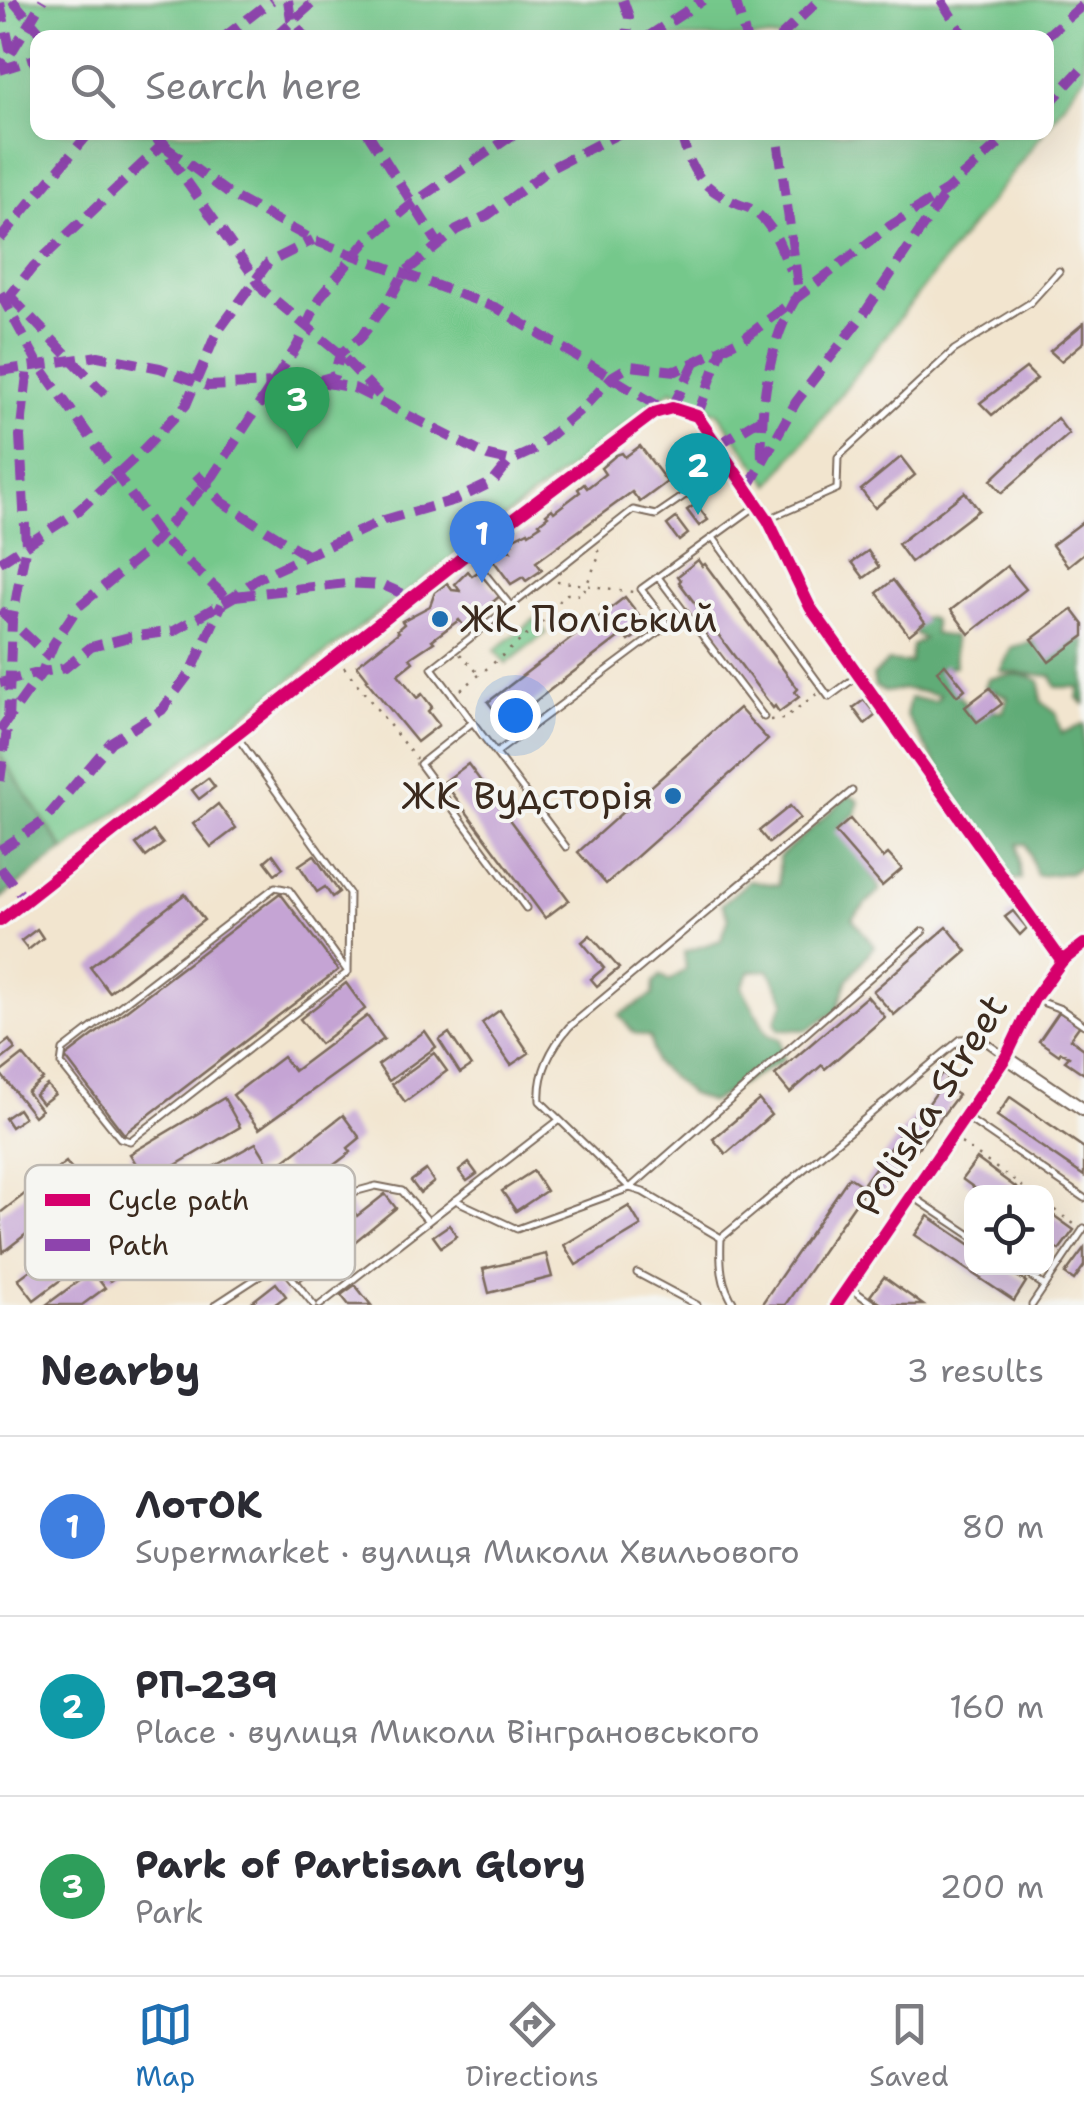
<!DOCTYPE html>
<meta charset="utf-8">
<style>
body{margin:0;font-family:"Shantell Sans",sans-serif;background:#f2f2f3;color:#2b2b33}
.controls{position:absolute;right:30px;bottom:30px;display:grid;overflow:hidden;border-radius:20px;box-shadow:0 10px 40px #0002}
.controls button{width:90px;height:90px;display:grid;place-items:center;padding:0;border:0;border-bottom:2px solid #e1e1e2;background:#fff;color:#2b2b33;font:50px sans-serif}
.you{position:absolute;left:515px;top:715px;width:35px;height:35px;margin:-25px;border:8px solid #fff;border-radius:50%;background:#1a73e8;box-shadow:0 0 0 15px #1a73e833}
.badge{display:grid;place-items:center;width:65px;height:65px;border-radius:50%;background:#1f6fb2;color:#fff;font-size:32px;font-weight:700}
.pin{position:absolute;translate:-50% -82px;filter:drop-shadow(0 2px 5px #0008)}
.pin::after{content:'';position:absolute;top:52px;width:35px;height:30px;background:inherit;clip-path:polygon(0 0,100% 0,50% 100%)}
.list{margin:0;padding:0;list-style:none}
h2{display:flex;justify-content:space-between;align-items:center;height:130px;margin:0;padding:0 40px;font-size:42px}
h2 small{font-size:32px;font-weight:400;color:#7c7c81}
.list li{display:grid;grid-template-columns:65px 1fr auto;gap:30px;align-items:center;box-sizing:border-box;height:180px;padding:0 40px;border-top:2px solid #e1e1e2}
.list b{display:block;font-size:38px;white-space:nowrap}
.list p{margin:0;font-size:32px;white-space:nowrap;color:#7c7c81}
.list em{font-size:32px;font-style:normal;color:#7c7c81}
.icon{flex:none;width:55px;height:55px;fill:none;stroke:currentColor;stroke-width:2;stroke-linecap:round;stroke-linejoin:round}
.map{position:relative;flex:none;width:1084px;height:1305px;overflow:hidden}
.search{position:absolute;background:#fff;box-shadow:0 10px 40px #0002;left:30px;right:30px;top:30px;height:110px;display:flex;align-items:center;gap:25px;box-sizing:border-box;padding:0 35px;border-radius:20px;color:#7c7c81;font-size:38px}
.sheet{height:670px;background:#fff}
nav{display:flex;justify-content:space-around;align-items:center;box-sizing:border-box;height:140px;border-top:2px solid #e1e1e2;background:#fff;font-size:28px;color:#7c7c81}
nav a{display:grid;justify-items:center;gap:5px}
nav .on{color:#1f6fb2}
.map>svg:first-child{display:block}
.green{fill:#75c88b;stroke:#587954;stroke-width:2.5}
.forest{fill:#60ac77;stroke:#4e6b4a;stroke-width:2.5}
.building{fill:#c5a4d4}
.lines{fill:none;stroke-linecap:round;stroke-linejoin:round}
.service-casing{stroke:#7b6b5c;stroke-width:9}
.minor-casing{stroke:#7b6b5c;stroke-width:15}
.path{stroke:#7b6b5c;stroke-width:2.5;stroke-dasharray:2.5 8;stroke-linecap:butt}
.service{stroke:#fff;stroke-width:5}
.minor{stroke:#fff;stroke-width:11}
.quiet{stroke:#8e44ad;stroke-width:10;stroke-dasharray:20 10;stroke-linecap:butt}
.cycleway-casing{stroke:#f6f6f2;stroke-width:19}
.cycleway{stroke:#d6006c;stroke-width:12}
.poi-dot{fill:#1f6fb2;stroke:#f6f6f2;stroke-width:4}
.labels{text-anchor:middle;stroke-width:8;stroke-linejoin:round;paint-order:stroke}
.poi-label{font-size:38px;fill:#3b2a1e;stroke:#f6f6f2;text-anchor:start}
.street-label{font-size:38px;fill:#3b2a1e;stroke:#f6f6f2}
.key{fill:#f6f6f2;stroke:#beb9b2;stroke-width:2.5}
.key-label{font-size:28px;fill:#3b2a1e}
</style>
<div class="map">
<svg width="1084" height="1305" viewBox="0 0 1084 1305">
<rect width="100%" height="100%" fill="#f6f6f2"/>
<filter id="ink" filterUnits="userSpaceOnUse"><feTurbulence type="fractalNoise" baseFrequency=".01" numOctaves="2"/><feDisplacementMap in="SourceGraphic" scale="20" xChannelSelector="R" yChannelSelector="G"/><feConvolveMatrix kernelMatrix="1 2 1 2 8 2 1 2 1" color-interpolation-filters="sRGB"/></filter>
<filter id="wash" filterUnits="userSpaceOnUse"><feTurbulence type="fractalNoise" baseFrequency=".0048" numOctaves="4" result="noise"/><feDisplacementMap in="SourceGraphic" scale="40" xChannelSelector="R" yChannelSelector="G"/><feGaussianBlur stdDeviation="2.25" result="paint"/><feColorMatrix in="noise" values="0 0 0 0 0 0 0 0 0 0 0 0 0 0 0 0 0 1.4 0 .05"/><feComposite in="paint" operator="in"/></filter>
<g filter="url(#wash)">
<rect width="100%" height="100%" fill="#f2e5cf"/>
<g class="green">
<path d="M0,0H1084V75L1047,127L1046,38H38V132L1043,133L770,485L718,413L672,390L65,851L0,755Z"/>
<path d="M535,619L546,633L506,664L495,650Z"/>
</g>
<g class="forest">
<path d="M928,617L934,621V634L954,637L955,666L937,669L978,719L988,711L1003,712L1008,697L985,687L988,679C1005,675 1024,671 1040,681L1041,701L1056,712L1062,733L1084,724V863L1070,873L1037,876L1026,844H1018L1021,879L1007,880L906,715L910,698L936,701L940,695L905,689L886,692L875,687L873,676L888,661L910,663L912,646L924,639L915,634L918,620Z"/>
<path d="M1074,637L1084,640V704L1077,698L1079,687H1056L1051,676L1000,671L1012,647L1047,638Z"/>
<path d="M0,755L64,850L0,899Z"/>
<path d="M849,795L859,801L856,814L838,828L849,834L880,890L852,918L874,946L848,979L837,1011L807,1030L778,1029L775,1021L785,1001L769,970L750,971L742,987L768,1035L780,1039L783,1060L711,1102L690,1094L655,1063L650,1037L634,1033L619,1015L653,995L654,982L661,975L669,981L686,969L684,952L721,940L729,918L722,904L749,881L779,885V857Z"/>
</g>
<g id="blocks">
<g class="building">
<path d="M1084,323V342L1061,361L1050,351Z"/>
<path d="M1026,368L1037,379L992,415L980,403Z"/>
<path d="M1057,418L1069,434L1002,493L991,480Z"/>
<path d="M640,446L667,482L640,502L632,492L536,562L542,570L526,581L523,577L511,584L493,560L505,549L510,550L507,546L512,543L510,540L528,531L529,533L541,525L539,523L548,516L546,514L552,509L554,512L580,492L578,489L584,484L587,488L605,474L601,468L616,455L622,453L625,457Z"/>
<path d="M901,457L915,475L875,508L861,490Z"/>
<path d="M965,492L979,510L911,562L898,544Z"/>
<path d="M696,504L708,520L699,526L687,510Z"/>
<path d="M676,518L688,534L679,541L667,525Z"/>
<path d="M1084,521V553L1068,566L1052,545Z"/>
<path d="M868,551L879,567L864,578L852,562Z"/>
<path d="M698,560L702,566L705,564L798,689L795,692L799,697L779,712L775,706L773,708L679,582L681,580L678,576Z"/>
<path d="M1007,566L1026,589L969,634L951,610Z"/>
<path d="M468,571L472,576L478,572L500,596L464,626L459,620L432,640L434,642L410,658L413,662L398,674L417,698L422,694L432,707L428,711L439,725L417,742L366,680L368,679L357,665L399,632L397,630L404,624L402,621L430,606L435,592L447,583L452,590L460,591L455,584Z"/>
<path d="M893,580L925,622L909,635L877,593Z"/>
<path d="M625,597L648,627L629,641L623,633L619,637L520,713L526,720L510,731L488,702Z"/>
<path d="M1072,609L1084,625V636L1049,662L1032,639Z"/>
<path d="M945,664L965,689L957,696L937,671Z"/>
<path d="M990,688L1002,704L977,722L965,707Z"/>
<path d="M864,700L876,715L865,724L853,708Z"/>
<path d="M739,708L768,740L606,884L578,852Z"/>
<path d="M468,764L569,900L545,918L444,782Z"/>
<path d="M208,778L215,787L199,799L192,790Z"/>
<path d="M218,804L236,828L211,847L193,824Z"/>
<path d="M790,806L800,818L769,843L759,831Z"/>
<path d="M850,819L883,858L888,854L902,869L882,886L835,832Z"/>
<path d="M153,831L163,844L146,857L136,844Z"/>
<path d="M273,854L283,868L275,874L265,861Z"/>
<path d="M314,855L339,892L332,897L325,887L317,892L299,865Z"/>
<path d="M280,893L338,970L124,1134L65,1057Z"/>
<path d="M185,894L204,920L109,992L90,967Z"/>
<path d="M1013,911L1027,928L1020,935L1005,917Z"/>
<path d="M947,927L967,951L894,1015L873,991Z"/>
<path d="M37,929L43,938L28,950L21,941Z"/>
<path d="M590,935L619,968L597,986L591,979L604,968L582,942Z"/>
<path d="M346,983L365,1009L320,1044L300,1019Z"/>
<path d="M867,996L885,1017L825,1069L822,1065L790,1093L775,1075Z"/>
<path d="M500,1010L529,1053L511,1065L482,1023Z"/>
<path d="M1059,1012L1080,1025L1070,1039L1084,1049V1074L1065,1061L1069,1057L1061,1052L1059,1055L1039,1041Z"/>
<path d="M367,1016L384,1039L259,1129L233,1095L283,1057L294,1071Z"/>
<path d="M425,1031L436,1047L389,1081L378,1065Z"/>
<path d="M449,1033L471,1066L460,1073L439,1040Z"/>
<path d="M9,1040L15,1049L0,1061V1047Z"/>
<path d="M434,1053L447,1071L405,1102L392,1084Z"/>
<path d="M23,1055L43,1079L27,1092L41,1110L34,1116L0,1073Z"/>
<path d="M942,1073L948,1077L942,1085L958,1095L882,1195L864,1183L918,1110L922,1113L939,1089L934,1084Z"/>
<path d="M47,1085L55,1094L42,1104L35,1095Z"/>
<path d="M1010,1097L1084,1148V1176L997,1116Z"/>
<path d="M224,1098L240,1127L147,1182L130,1154Z"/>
<path d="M759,1100L771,1115L726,1154L713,1139Z"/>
<path d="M18,1109L24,1118L11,1127L5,1118Z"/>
<path d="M343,1115L360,1138L348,1148L351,1152L301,1190L281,1163Z"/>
<path d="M256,1143L269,1164L211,1197L199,1175Z"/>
<path d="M977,1159L1022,1192H980L962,1179Z"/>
<path d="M66,1162L86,1188L3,1252L0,1213Z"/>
<path d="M469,1163L477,1174L467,1181L459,1171Z"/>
<path d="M426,1170L434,1182L420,1193L411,1181Z"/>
<path d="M533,1171L546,1191L516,1211L502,1191Z"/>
<path d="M189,1177L209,1203L110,1281L90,1255Z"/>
<path d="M849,1177L866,1188L785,1305H761Z"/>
<path d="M385,1194L396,1208L335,1258L314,1230L348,1204L357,1216Z"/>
<path d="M629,1206L641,1226L576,1265L564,1245Z"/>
<path d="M1046,1210L1074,1230L1059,1250L1046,1241Z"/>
<path d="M928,1216L972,1246V1268H1004L1026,1282L1014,1301L915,1235Z"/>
<path d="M449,1225L457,1236L441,1247L433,1236Z"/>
<path d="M64,1245L79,1266L34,1300L18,1279Z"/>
<path d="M1084,1248V1266L1074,1280L1065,1274Z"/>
<path d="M546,1254L552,1277L489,1293L483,1269Z"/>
<path d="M301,1255L313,1271L299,1281L288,1265Z"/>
<path d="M92,1271L105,1288L82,1305H46Z"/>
<path d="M884,1277L923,1305H883L870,1296Z"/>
<path d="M276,1283L286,1296L274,1305H248Z"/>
<path d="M355,1285L371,1305H349L341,1295Z"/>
</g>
</g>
</g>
<g filter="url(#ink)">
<use href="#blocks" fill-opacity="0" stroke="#7b6b5c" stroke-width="2.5"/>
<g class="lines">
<g class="service-casing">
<g id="service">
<path d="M771,518L837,489L838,457L954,350L1030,303L1059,271"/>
<path d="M714,539L829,697L856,677"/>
<path d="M470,555L510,605"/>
<path d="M658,577L764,717"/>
<path d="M473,722L420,764L526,908"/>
<path d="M238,738L349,893L348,972L130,1141L120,1138L61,1064L63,1050L275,887L289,890L348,972"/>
<path d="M496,753L668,625L641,589L756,506"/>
<path d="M566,847L432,668L633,510L656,515L729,465"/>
<path d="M1034,999L1061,1009L1084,1025"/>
<path d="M967,1118L1084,1198"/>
<path d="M912,1196L972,1236"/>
<path d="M455,1200L517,1229L630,1188L923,931"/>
<path d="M313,1203L376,1186L402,1191L428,1221"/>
<path d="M233,1205L314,1305"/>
<path d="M721,1238L961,1039L980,1038L1005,1056"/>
<path d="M1018,1268L1045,1286"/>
<path d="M637,1273L697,1305"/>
<path d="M849,1287L874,1305"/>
<path d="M215,1305L281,1262"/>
<path d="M320,1305L559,1120"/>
<path d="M735,1305C720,1285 720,1262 721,1238L643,1192L630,1188L540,1101C538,1072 551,1048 569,1027L852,791"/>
<path d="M1032,1305L1084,1228"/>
</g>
</g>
<g class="minor-casing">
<g id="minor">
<path d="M0,921L468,553L654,413L672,408L697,416L768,520L810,607L1062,961"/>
<path d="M1006,1057L1084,1110"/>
<path d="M836,1305L1006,1057L1034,999L1062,961L1084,944"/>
</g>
</g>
<g class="path">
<path d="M557,581L633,592"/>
<path d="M460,654L479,674"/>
<path d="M344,667L416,759"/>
<path d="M461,690L550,616L547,611L567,594L582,595L600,554L596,548"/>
<path d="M770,720L783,719L818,693"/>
<path d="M961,1143L1030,1192"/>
<path d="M1046,1204L1074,1224"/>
</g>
<use href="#service" class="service"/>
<use href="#minor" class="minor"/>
<g class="quiet">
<path d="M12,0L45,38"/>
<path d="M288,0L291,19L305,38"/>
<path d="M623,0L629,17L627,38"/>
<path d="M735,0L746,38"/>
<path d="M941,0L965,38"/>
<path d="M0,3L11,53L0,68"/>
<path d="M223,38L272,0"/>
<path d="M274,38L316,0"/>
<path d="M646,38L703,0"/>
<path d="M779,38L819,0"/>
<path d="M1044,38L1084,4"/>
<path d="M11,53L43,0"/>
<path d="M0,70L38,58"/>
<path d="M1046,107L1084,66"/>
<path d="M152,132L264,291L340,354L379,395"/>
<path d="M367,132L439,245"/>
<path d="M681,132C689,170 702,189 738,204C742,206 749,207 752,210C774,224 781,248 790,270"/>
<path d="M164,146L232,196L313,240L497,308L663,409"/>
<path d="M0,239L90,132"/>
<path d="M0,293L39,365L160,536L229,600"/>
<path d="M10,296L105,394"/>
<path d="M5,302L33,267L176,132"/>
<path d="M0,371L98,356L160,368L208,386L316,381L354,388L488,456L510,461L532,451L584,407L613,376L630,366L676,371L746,337L890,226L947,190L1002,141L1005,132"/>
<path d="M316,381L334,376L340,354L360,338L388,302L404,273L457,230L488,215L551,168L622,132"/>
<path d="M672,408L695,362"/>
<path d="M697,416L722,349"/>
<path d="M718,445L768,414"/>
<path d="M762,458C760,404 769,339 799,293L777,132"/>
<path d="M196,474L222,502L308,556"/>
<path d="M748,488L796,402L864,314L942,198"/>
<path d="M0,562L77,512L142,451L186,405L216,334L268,263L313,240"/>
<path d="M235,596L347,583L383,585L412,598"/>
<path d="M0,610L50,658"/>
<path d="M0,683L42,672L54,643L78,607L143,554L213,476L297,346L320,297L366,242L412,204L517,132"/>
<path d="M0,730L42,672L65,668L91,647L129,637L174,631L235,596L258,578L384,520L455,500L493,482L510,461"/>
<path d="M0,781L8,722L12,621L26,545L20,436L28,366"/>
<path d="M0,850L44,821L111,742L162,710L192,670L222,604"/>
<path d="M0,868L26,901"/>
</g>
<g class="cycleway-casing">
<g id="cycleway">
<path d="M0,921L468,553L654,413L672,408L697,416L768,520L810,607L1062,961"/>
<path d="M836,1305L1006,1057L1034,999L1062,961L1084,944"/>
</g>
</g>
<use href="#cycleway" class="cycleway"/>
</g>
</g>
<g class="poi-dot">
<circle cx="440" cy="619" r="10"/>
<circle cx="673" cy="796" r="10"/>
</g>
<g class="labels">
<g class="poi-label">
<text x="460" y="632">ЖК Поліський</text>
<text x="653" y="809" text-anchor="end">ЖК Вудсторія</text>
</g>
<g class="street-label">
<text transform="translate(931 1105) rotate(-58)" y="13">Poliska Street</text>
</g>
</g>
<rect x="25" y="1165" width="330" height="115" rx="15" class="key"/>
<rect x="45" y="1194" width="45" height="12" fill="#d6006c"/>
<rect x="45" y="1239" width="45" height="12" fill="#8e44ad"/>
<g class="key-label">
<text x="108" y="1210">Cycle path</text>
<text x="108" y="1255">Path</text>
</g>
</svg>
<div class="controls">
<button><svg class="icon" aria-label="locate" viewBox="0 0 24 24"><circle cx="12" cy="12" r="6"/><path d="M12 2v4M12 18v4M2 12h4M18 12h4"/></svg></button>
</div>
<div class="you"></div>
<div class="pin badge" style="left:482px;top:583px;background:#3f7fe0">1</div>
<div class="pin badge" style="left:698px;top:515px;background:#0f9aa8">2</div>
<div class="pin badge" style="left:297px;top:449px;background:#2e9e5b">3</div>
<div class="search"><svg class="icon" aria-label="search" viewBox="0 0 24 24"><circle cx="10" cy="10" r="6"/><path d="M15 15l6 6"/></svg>Search here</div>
</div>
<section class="sheet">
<h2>Nearby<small>3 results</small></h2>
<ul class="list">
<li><span class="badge" style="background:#3f7fe0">1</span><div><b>ЛотОК</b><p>Supermarket · вулиця Миколи Хвильового</p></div><em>80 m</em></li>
<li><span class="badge" style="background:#0f9aa8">2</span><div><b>РП-239</b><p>Place · вулиця Миколи Вінграновського</p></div><em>160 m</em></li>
<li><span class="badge" style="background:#2e9e5b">3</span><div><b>Park of Partisan Glory</b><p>Park</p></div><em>200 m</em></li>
</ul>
</section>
<nav>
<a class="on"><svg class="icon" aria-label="map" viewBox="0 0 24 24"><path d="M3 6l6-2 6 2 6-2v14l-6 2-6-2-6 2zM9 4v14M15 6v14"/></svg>Map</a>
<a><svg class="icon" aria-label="directions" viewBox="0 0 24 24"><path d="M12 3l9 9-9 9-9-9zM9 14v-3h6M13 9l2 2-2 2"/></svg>Directions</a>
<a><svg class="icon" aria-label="saved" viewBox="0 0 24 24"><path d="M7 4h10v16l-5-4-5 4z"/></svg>Saved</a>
</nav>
